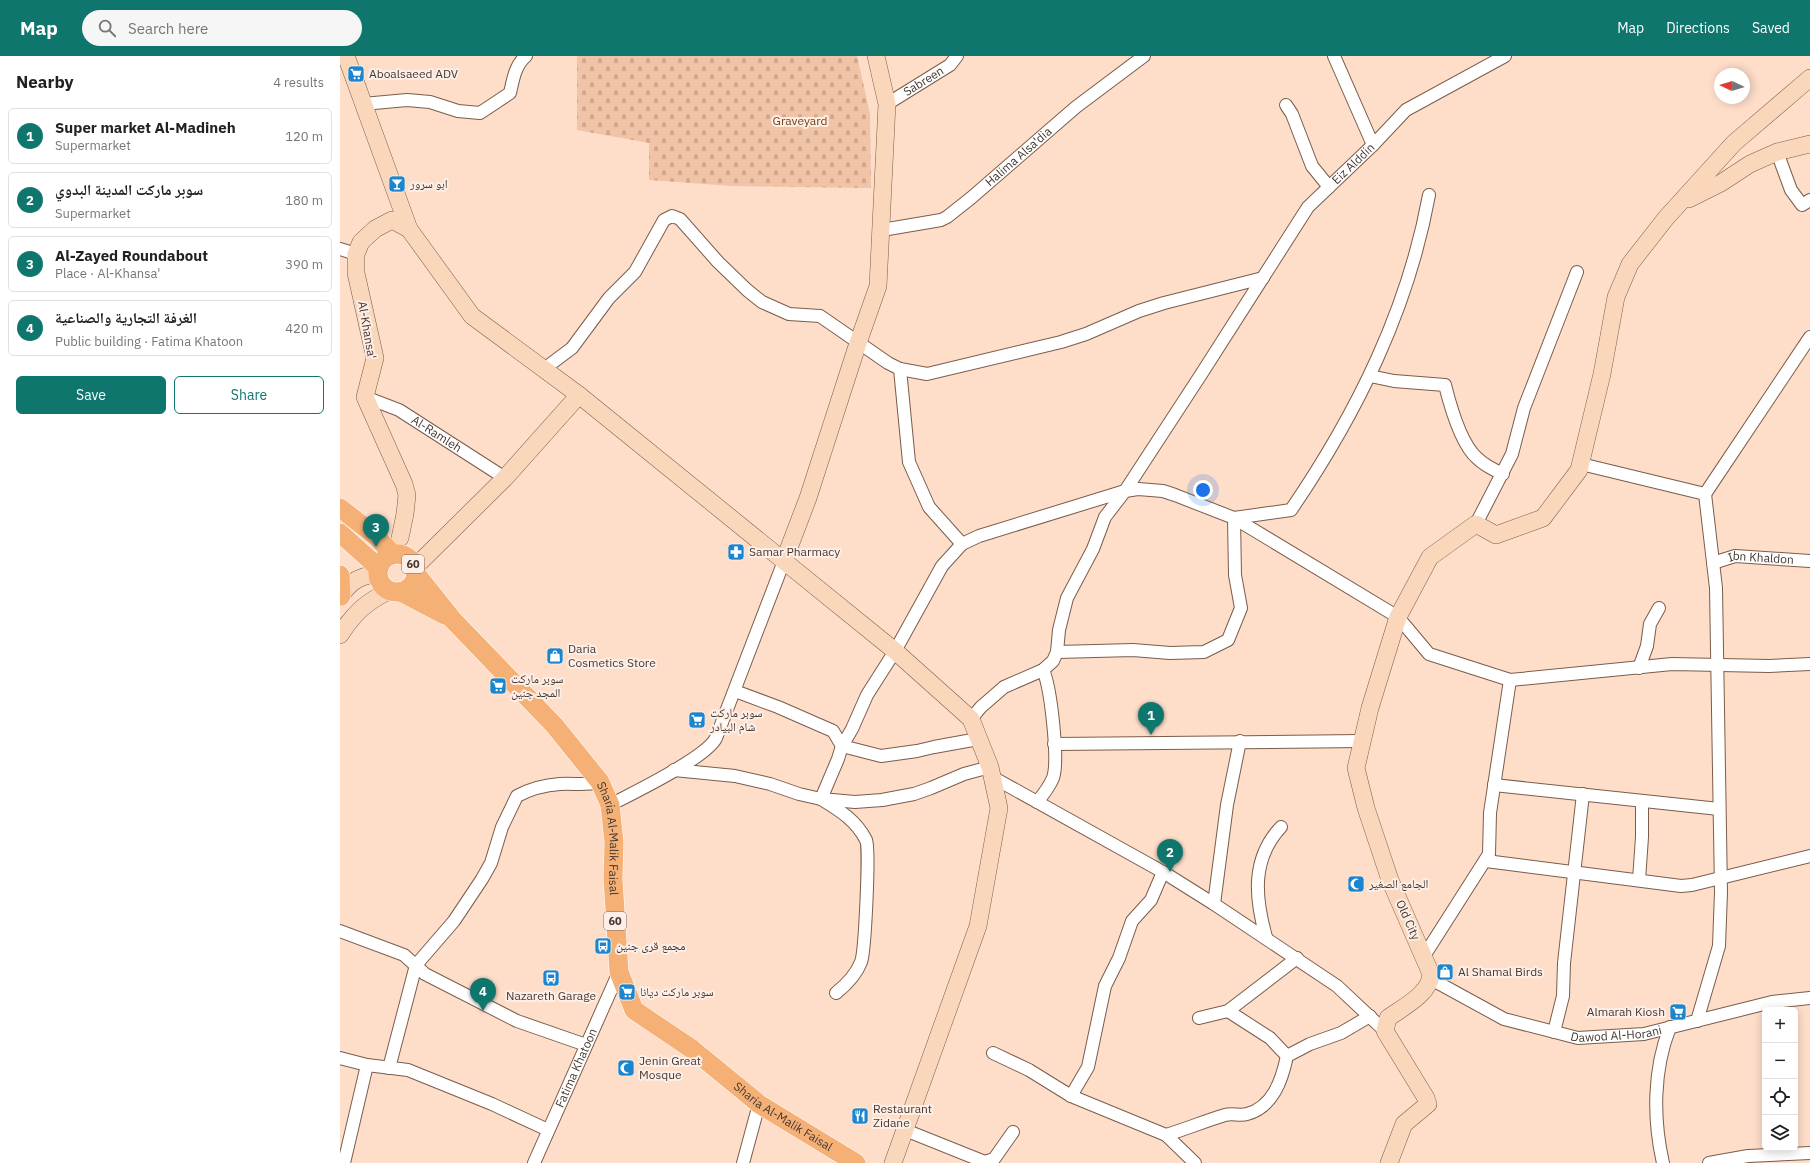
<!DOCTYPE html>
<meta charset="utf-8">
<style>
body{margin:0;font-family:"IBM Plex Sans","Noto Naskh Arabic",sans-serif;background:#f6f6f6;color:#222}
.controls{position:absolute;right:12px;bottom:12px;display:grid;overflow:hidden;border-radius:6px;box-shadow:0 2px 10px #0003}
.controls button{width:36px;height:36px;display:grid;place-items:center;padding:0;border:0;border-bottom:1px solid #e0e0e0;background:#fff;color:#222;font:20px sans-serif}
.compass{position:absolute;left:1374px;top:12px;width:36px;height:36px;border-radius:50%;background:#fff;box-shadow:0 2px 10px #0003;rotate:274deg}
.you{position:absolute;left:863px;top:434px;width:14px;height:14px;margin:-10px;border:3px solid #fff;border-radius:50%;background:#1a73e8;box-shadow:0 0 0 6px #1a73e833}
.badge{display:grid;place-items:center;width:26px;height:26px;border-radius:50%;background:#0f766e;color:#fff;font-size:13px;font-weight:700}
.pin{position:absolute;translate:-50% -33px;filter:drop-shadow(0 1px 2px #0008)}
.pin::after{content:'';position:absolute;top:21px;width:14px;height:12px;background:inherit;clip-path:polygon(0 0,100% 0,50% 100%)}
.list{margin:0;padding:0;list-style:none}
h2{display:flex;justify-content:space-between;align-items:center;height:52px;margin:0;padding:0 16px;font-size:17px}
h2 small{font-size:13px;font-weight:400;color:#767676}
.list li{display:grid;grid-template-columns:26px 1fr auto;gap:12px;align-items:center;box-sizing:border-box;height:56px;margin:0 8px 8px;padding:0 8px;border:1px solid #e0e0e0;border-radius:6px}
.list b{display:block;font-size:15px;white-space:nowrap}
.list p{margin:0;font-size:13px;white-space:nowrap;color:#767676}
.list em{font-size:13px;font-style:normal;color:#767676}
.actions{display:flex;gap:8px;padding:12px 16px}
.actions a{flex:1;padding:9px 0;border:1px solid #0f766e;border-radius:6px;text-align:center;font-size:14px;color:#0f766e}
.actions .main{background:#0f766e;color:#fff}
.icon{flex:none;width:22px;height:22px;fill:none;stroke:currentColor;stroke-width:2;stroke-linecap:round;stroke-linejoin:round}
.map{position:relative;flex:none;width:1470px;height:1107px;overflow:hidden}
header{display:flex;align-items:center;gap:24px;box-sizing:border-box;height:56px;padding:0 20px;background:#0f766e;color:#fff}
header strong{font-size:19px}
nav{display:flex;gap:22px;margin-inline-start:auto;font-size:14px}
.search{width:280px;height:36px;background:#f6f6f6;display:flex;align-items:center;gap:10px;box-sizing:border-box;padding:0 14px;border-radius:22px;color:#767676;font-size:15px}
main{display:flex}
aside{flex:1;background:#fff}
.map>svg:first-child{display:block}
.cemetery{fill:url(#cemetery-stones)}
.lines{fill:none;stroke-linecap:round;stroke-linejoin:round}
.street-casing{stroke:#795d4c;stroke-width:14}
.secondary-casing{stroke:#795d4c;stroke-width:18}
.primary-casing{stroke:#fff;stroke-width:20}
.street{stroke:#fff;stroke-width:12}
.secondary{stroke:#fad7ba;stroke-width:17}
.primary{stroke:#f5b076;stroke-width:19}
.labels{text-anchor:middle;stroke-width:4;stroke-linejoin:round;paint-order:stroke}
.shield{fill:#fdefe7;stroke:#7c6f67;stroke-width:1}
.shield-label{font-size:11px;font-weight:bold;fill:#453830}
.poi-label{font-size:12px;fill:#453830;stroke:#fdefe7;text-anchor:start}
.street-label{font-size:12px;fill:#453830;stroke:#fdefe7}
.park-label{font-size:12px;fill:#793b08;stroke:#fdefe7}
</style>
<header>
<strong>Map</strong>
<div class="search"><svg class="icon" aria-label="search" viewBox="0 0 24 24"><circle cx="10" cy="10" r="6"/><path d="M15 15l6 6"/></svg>Search here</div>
<nav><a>Map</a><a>Directions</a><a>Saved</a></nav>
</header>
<main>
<aside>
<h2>Nearby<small>4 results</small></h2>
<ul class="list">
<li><span class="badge">1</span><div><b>Super market Al-Madineh</b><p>Supermarket</p></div><em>120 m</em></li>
<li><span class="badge">2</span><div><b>سوبر ماركت المدينة البدوي</b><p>Supermarket</p></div><em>180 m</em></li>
<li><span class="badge">3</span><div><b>Al-Zayed Roundabout</b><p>Place · Al-Khansa'</p></div><em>390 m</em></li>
<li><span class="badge">4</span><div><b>الغرفة التجارية والصناعية</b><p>Public building · Fatima Khatoon</p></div><em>420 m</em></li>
</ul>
<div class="actions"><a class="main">Save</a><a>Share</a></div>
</aside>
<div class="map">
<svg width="1470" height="1107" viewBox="0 0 1470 1107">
<defs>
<pattern id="cemetery-stones" width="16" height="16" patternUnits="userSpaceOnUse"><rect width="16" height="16" fill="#f2c4a7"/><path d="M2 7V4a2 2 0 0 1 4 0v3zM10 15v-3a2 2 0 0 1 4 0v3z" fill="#d1a990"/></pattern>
</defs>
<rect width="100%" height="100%" fill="#feddc9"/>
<path class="cemetery" d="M237,0H517L530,58L531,132L392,130L309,124V87L237,74Z"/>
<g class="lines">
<g class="street-casing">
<g id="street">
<path d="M994,0L1033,89"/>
<path d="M23,48L67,44L90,46L118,55L140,57L170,37C173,24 175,9 186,0"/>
<path id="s1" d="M547,48L610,9L617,0"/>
<path d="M946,49L952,58L972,110L989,131"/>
<path d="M1437,96L1451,134L1462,149L1470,144"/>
<path id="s2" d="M542,174L601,164L607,161L631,142L736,51L804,0"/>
<path d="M0,193L16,198"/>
<path d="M204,313L232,292L269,242L295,216L324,164L332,160L340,163L378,206L407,234L422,246L449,258L480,260L548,307L560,313L587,318L721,286L746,278L799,255L824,247L923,222"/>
<path d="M560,313L569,406L589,451L622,488"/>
<path d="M1030,320L1054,325L1105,329C1110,349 1121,388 1137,402C1144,409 1154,414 1163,418"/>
<path id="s3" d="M25,341L59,354L165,422"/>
<path d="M1241,408L1365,438L1376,532L1381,836L1379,890L1357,965"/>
<path d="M1365,438L1470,281"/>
<path d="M1136,468L1172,398L1184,352L1237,216"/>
<path id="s4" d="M1373,507L1395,500L1470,505"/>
<path d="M717,596L793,594L830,597L864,596L888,584L901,552L895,519L894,462L951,454C1017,357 1068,254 1089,139"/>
<path d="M1299,612L1307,590L1310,568L1319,552"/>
<path d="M395,635L438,651L493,675L502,690L541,700L577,695L594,691L638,683"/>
<path id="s5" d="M631,663L641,651L664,631L703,614L713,605L717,596L719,574L727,542L753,493L765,461L785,435L862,317L968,151L1033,89L1066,54L1165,0"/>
<path d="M714,688L1022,685"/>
<path d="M334,714L395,720L430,728L459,738L481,743L515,746L542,744L574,738L591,732L624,718L650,711"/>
<path d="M654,722L823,816L874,848L997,930L1045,975"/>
<path d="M1154,729L1379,753"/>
<path d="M697,746C703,739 709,731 713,722C719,705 711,632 703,614"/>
<path d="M270,749C293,737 366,702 376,682L444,505"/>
<path d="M1146,805L1341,830L1352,829L1470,800"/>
<path d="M1299,824L1302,781V745"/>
<path d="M874,848L887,749L900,685"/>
<path d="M0,875L64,899L85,918L177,965L246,989"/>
<path d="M926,881C915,842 911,803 941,771"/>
<path d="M1084,900L1149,798L1150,757L1170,624"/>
<path id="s6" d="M1091,923L1164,963L1238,982L1304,978L1432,946L1470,942"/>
<path d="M496,937C506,929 516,919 521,906C525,896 530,792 526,784C516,764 499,754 481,743L498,703L502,690L512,673L527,639L555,595L602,510L622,488L639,480L785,435L798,433L823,435L835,439L894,462L1058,561L1089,598L1170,624L1332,608L1429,610L1470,608"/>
<path d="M888,955L930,982L947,1000"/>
<path d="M859,962L888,955L957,902"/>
<path d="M1214,976L1223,940L1224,907L1243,738"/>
<path d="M653,997L689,1014L731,1040L826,1079C846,1073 865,1065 885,1059C892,1057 900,1060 907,1058C933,1051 942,1024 947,1000L970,988L1001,977L1030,960"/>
<path d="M0,1002L27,1009L68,1014L152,1048L208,1074"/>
<path d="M49,1012L76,909L114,865L142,823L151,807L162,771L177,740C190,733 205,729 220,728C236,727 243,730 260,726"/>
<path d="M731,1040L748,1011L765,930L779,902L792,865L811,844L823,816"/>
<path d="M565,1074L645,1106V1107"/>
<path d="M826,1079L855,1107"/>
<path d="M645,1106L654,1103L673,1076"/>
<path d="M4,1107L27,1009"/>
<path id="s7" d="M194,1107L279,916"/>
<path d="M403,1107L419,1048"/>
<path d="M1323,1107C1313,1063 1313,1014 1330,971"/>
<path d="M1369,1107L1408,1100L1470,1097"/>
</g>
</g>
<g class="secondary-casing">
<g id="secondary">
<path d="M6,0L69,173L132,260L239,339L555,595L631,663L650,711L659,752L638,870L553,1107"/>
<path d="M1349,143L1381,127L1410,108L1437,96L1470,88"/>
<path d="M60,482L65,458L67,439L64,428L25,341L35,302L16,217V198L21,186L35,173L52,164L69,173"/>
<path d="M444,505L468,442L518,287L538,230L547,48L536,0"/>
<path d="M75,511L165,422L239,339"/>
<path d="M0,541C11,524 19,521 38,517"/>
<path d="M0,579C14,557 26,546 49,535"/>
<path d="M1049,1107L1064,1068L1088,1048L1086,1042L1045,975L1048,962C1062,952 1091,937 1091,918L1050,824L1026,752L1016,712L1030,652L1058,561L1090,501L1136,468L1156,479L1203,462L1239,414L1262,318L1276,241L1290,208L1326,162L1394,87L1470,22"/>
</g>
</g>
<g class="primary-casing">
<g id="primary">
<path d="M0,452L37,481L53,499"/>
<path d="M0,477L39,512"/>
<circle cx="57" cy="517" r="19"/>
<path id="s8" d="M76,518L112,563L214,669L260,726L270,749L274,786L273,823L279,916L294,954L352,993L419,1048L516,1107"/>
<path d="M0,519L1,540"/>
<path d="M61,536L105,559"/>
</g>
</g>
<use href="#street" class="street"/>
<use href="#secondary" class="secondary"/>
<use href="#primary" class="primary"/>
</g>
<defs>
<g id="supermarket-square" transform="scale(0.9)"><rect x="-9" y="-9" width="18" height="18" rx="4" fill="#1b85cf" stroke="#fdefe7"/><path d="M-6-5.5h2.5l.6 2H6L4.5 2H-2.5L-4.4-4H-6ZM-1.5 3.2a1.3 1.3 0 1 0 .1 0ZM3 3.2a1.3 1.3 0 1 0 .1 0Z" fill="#fff"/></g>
<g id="bar-square" transform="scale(0.9)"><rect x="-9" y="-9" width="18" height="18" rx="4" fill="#1b85cf" stroke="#fdefe7"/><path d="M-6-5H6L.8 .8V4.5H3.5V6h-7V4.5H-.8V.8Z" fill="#fff"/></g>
<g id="pharmacy-square" transform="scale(0.9)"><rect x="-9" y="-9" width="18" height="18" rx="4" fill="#1b85cf" stroke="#fdefe7"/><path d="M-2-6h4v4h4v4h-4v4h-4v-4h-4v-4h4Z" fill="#fff"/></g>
<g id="shop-square" transform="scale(0.9)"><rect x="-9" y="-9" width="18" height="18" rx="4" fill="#1b85cf" stroke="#fdefe7"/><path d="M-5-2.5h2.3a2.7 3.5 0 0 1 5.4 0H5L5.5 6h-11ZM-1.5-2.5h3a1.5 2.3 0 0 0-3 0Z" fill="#fff"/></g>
<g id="mosque-square" transform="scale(0.9)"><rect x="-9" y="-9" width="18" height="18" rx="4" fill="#1b85cf" stroke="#fdefe7"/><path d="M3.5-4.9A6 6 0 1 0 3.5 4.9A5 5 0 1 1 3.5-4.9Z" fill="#fff"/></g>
<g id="bus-square" transform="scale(0.9)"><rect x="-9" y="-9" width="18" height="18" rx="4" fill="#1b85cf" stroke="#fdefe7"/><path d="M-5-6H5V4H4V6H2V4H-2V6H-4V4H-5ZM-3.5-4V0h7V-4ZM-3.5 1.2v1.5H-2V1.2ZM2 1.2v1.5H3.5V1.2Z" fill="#fff"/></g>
<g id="restaurant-square" transform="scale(0.9)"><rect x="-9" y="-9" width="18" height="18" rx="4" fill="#1b85cf" stroke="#fdefe7"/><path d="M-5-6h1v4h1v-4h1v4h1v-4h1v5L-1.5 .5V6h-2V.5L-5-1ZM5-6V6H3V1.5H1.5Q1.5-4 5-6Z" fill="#fff"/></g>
</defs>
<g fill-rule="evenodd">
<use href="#supermarket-square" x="16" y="18"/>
<use href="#bar-square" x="57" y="128"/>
<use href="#pharmacy-square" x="396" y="496"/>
<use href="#shop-square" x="215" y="600"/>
<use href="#supermarket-square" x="158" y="630"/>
<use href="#supermarket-square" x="357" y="664"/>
<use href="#mosque-square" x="1016" y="828"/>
<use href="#bus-square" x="263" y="890"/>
<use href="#shop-square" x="1105" y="916"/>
<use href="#bus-square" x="211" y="922"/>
<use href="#supermarket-square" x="287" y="936"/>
<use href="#supermarket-square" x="1338" y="956"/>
<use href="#mosque-square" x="286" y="1012"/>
<use href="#restaurant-square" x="520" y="1060"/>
</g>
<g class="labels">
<g class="shield">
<rect x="62" y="499" width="22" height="18" rx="3"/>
<rect x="264" y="856" width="22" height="18" rx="3"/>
</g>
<g class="shield-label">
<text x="73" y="512">60</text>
<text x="275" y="869">60</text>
</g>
<g class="poi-label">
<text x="29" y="22">Aboalsaeed ADV</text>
<text x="70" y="132">ابو سرور</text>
<text x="409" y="500">Samar Pharmacy</text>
<text x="228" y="597">Daria<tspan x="228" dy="14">Cosmetics Store</tspan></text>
<text x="171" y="627">سوبر ماركت<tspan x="171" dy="14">المجد جنين</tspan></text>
<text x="370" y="661">سوبر ماركت<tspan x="370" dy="14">شام البيادر</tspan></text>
<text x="1029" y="832">الجامع الصغير</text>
<text x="276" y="894">مجمع قرى جنين</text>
<text x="1118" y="920">Al Shamal Birds</text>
<text x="300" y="940">سوبر ماركت ديانا</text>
<text x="211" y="944" text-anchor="middle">Nazareth Garage</text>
<text x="1325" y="960" text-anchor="end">Almarah Kiosh</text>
<text x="299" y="1009">Jenin Great<tspan x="299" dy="14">Mosque</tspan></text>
<text x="533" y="1057">Restaurant<tspan x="533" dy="14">Zidane</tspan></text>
</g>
<g class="street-label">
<text dy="4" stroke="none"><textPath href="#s1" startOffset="43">Sabreen</textPath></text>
<text dy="4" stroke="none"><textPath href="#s2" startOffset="160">Halima Alsa'dia</textPath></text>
<text dy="4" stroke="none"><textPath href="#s5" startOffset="690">Eiz Alddin</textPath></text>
<text transform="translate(27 274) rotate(80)" y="4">Al-Khansa'</text>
<text dy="4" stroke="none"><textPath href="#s3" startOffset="81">Al-Ramleh</textPath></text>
<text dy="4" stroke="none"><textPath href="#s4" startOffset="49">Ibn Khaldon</textPath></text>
<text dy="4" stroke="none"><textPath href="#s8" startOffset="336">Sharia Al-Malik Faisal</textPath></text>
<text transform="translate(1068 864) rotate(66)" y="4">Old City</text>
<text dy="4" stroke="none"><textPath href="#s6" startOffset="198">Dawod Al-Horani</textPath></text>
<text dy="4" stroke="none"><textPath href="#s7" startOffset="104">Fatima Khatoon</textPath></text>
<text dy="4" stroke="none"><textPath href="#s8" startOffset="695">Sharia Al-Malik Faisal</textPath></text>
</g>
<g class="park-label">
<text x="460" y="69">Graveyard</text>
</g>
</g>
</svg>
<div class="controls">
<button>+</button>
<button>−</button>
<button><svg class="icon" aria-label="locate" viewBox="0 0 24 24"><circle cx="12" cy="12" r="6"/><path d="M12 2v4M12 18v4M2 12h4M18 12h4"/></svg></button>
<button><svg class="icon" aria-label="layers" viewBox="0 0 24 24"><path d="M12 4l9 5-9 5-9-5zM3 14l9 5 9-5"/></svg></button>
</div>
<svg class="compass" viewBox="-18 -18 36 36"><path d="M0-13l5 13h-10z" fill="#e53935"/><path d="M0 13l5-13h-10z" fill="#767676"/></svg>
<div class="you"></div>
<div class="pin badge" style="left:811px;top:679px">1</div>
<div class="pin badge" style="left:830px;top:816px">2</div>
<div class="pin badge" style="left:36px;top:491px">3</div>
<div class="pin badge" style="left:143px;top:955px">4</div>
</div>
</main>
